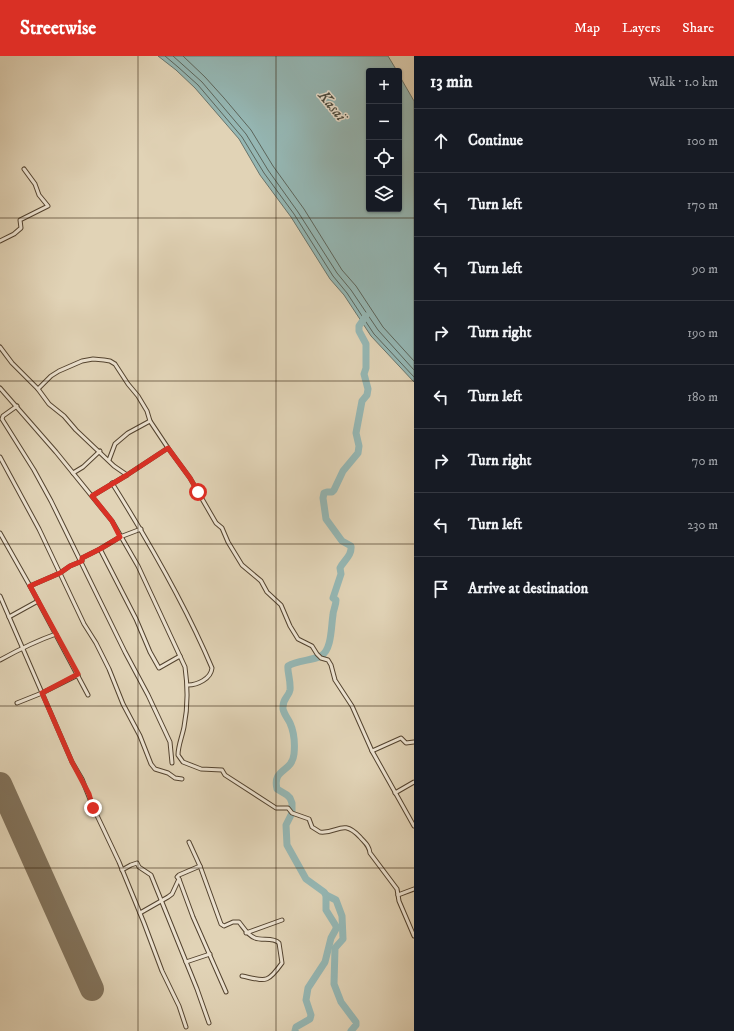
<!DOCTYPE html>
<meta charset="utf-8">
<style>
body{margin:0;font-family:"IM FELL DW Pica",serif;background:#242831;color:#f1f3f6}
.controls{position:absolute;right:12px;top:12px;display:grid;overflow:hidden;border-radius:4px;box-shadow:0 1px 3px #0004}
.controls button{width:36px;height:36px;display:grid;place-items:center;padding:0;border:0;border-bottom:1px solid #363941;background:#171b24;color:#f1f3f6;font:20px sans-serif}
.stop{position:absolute;width:12px;height:12px;margin:-9px;border:3px solid #d93025;border-radius:50%;background:#fff}
.stop.end{background:#d93025;border-color:#fff;box-shadow:0 1px 4px #0008}
.list{margin:0;padding:0;list-style:none}
h2{display:flex;justify-content:space-between;align-items:center;height:52px;margin:0;padding:0 16px;font-size:17px}
h2 small{font-size:13px;font-weight:400;color:#9ea1a6}
.list li{display:grid;grid-template-columns:26px 1fr auto;gap:12px;align-items:center;box-sizing:border-box;height:64px;padding:0 16px;border-top:1px solid #363941}
.list b{display:block;font-size:15px;white-space:nowrap}
.list em{font-size:13px;font-style:normal;color:#9ea1a6}
.icon{flex:none;width:22px;height:22px;fill:none;stroke:currentColor;stroke-width:2;stroke-linecap:round;stroke-linejoin:round}
.map{position:relative;flex:none;width:414px;height:975px;overflow:hidden}
header{display:flex;align-items:center;gap:24px;box-sizing:border-box;height:56px;padding:0 20px;background:#d93025;color:#fff}
header strong{font-size:19px}
nav{display:flex;gap:22px;margin-inline-start:auto;font-size:14px}
main{display:flex}
aside{flex:1;background:#171b24}
.map>svg:first-child{display:block}
.water{fill:#95b7b4;stroke:#68756d}
.lines{fill:none;stroke-linecap:round;stroke-linejoin:round}
.shore{stroke:#5c655b;stroke-width:1}
.river{stroke:#95b7b4;stroke-width:7}
.runway{stroke:#82735c;stroke-width:24}
.street-casing{stroke:#53432f;stroke-width:5}
.street{stroke:#ece2d0;stroke-width:3}
.route{stroke:#d93025;stroke-width:5}
.grid{fill:none;stroke:#241302;stroke-width:1;stroke-opacity:0.55}
.labels{text-anchor:middle;stroke-width:3;stroke-linejoin:round;paint-order:stroke}
.water-label{font-size:16px;font-style:italic;fill:#4c4c40;stroke:#ece2d0}
</style>
<header>
<strong>Streetwise</strong>
<nav><a>Map</a><a>Layers</a><a>Share</a></nav>
</header>
<main>
<div class="map">
<svg width="414" height="975" viewBox="0 0 414 975">
<rect width="100%" height="100%" fill="#e1d3b6"/>
<filter id="stains"><feTurbulence type="fractalNoise" baseFrequency=".005" numOctaves="4"/><feColorMatrix values="0 0 0 0 .2 0 0 0 0 .09 0 0 0 0 .02 0 0 0 .5 -.17"/></filter>
<radialGradient id="worn" r=".72"><stop offset=".6" stop-color="#630" stop-opacity="0"/><stop offset="1" stop-color="#630" stop-opacity=".3"/></radialGradient>
<path class="water" d="M158,0H388L397,15H369V153H399V19L414,45V326L371,280L344,239L330,223L291,161L260,119L239,83L195,32L176,14Z"/>
<g class="lines">
<g class="shore">
<path d="M165,0L178,11L198,29L242,81L264,117L294,158L333,220L347,237L364,263L374,278L414,321"/>
<path d="M173,0L202,26L246,78L268,114L298,156L337,217L351,234L378,274L414,314"/>
<path d="M183,0L205,21L224,42L251,74L273,110L304,153L342,214L356,230L383,271L414,305"/>
</g>
<g class="river">
<path d="M326,839L336,844L342,860L343,883L335,892L334,928L341,946L356,966V969L351,975"/>
<path d="M295,975L296,971L310,963L311,959L306,944L308,932L325,906L331,882L336,873V870L326,854V839L324,836L306,823L287,789L286,769L292,757V747L290,742L287,739L277,733C272,712 292,717 294,698C295,688 294,676 290,667C288,663 284,658 283,653C282,642 289,641 290,634C291,625 287,615 288,610C298,604 311,605 321,600C332,594 331,570 333,559C333,554 336,550 336,544L333,542L341,518L340,512C344,504 352,500 351,490L342,485L326,463L323,442L324,437L327,436H332L334,434L343,415L358,397L359,390L356,377L362,345L367,339L368,333L364,318L366,312V288L359,275V270L366,260"/>
</g>
<path class="runway" d="M0,728L92,933"/>
<g class="street-casing">
<g id="street">
<path d="M0,185L14,178L21,172L20,164L48,150L39,139L35,128L24,113"/>
<path d="M0,291L12,307L38,333L49,348L64,360L76,374L114,410L127,419"/>
<path d="M0,332L56,396L112,465L138,510L185,611C188,632 188,651 184,671C182,681 178,690 178,699L183,706L201,713L222,714L225,719L276,752H288L292,757L309,763L312,771L320,776C338,778 342,762 360,781C365,787 369,789 370,797L397,833L399,845L414,880"/>
<path d="M38,333L51,320L59,315L82,305L93,303L104,304L110,305L115,308L128,328L138,340L147,355L150,365L168,392L190,422L216,467L222,472L228,486L242,509L261,525L267,536L281,549L290,570L298,583L312,590L317,598L321,602L328,604L331,609L335,624L352,650L372,695L414,770"/>
<path d="M17,350L3,360L2,363L34,414L51,445L125,596L148,639L170,686L172,707"/>
<path d="M0,401L39,473L84,568L96,587L109,613L123,648L140,680L151,708L155,713L168,717L175,722L182,723"/>
<path d="M109,404L115,388L128,377L150,365"/>
<path d="M73,417L83,411L100,395"/>
<path d="M112,427C149,486 185,548 212,612C211,623 197,629 188,629"/>
<path d="M92,440L127,419L168,392"/>
<path d="M0,477L30,530L88,639"/>
<path d="M100,493L136,563L150,596L159,612L180,600"/>
<path d="M30,530L60,517L70,510L82,505V502L100,493L120,481L141,473"/>
<path d="M0,540L72,706L82,723L93,751L119,806L144,867L162,915L179,950L186,971"/>
<path d="M9,561L38,545"/>
<path d="M0,604C18,594 36,585 56,578"/>
<path d="M17,647L42,637L78,619"/>
<path d="M372,695L401,682L406,687L414,686"/>
<path d="M395,737L414,726"/>
<path d="M189,786L200,810L221,868L224,870L233,866H239C244,872 247,879 255,882C262,885 273,881 279,887L282,907C267,928 266,925 242,920"/>
<path d="M122,814L131,809L137,807L139,811L151,819L197,933L209,967"/>
<path d="M179,823L193,861L226,936"/>
<path d="M398,839L414,833"/>
<path d="M140,857L168,841L172,838L179,823L177,821L179,819L200,810"/>
<path d="M246,877L282,864"/>
<path d="M186,906L210,898"/>
</g>
</g>
<use href="#street" class="street"/>
</g>
<g class="lines">
<path class="route" d="M93,752L89,738L72,706L42,637L78,618L30,530L60,517L70,510L82,505V502L100,493L120,481L112,465L92,440L127,419L168,392L190,422L198,436"/>
</g>
<path class="grid" d="M138,0V975M276,0V975M0,162H414M0,325H414M0,488H414M0,650H414M0,812H414"/>
<g class="labels">
<g class="water-label">
<text transform="translate(333 49) rotate(51)" y="6">Kasaï</text>
</g>
</g>
<rect width="100%" height="100%" filter="url(#stains)"/>
<rect width="100%" height="100%" fill="url(#worn)"/>
</svg>
<div class="controls">
<button>+</button>
<button>−</button>
<button><svg class="icon" aria-label="locate" viewBox="0 0 24 24"><circle cx="12" cy="12" r="6"/><path d="M12 2v4M12 18v4M2 12h4M18 12h4"/></svg></button>
<button><svg class="icon" aria-label="layers" viewBox="0 0 24 24"><path d="M12 4l9 5-9 5-9-5zM3 14l9 5 9-5"/></svg></button>
</div>
<div class="stop" style="left:198px;top:436px"></div>
<div class="stop end" style="left:93px;top:752px"></div>
</div>
<aside>
<h2>13 min<small>Walk · 1.0 km</small></h2>
<ul class="list">
<li><svg class="icon" aria-label="ahead" viewBox="0 0 24 24"><path d="M12 20V5M6 11l6-6 6 6"/></svg><div><b>Continue</b></div><em>100 m</em></li>
<li><svg class="icon" aria-label="left" viewBox="0 0 24 24"><path d="M17 20v-9H6M10 6l-5 5 5 5"/></svg><div><b>Turn left</b></div><em>170 m</em></li>
<li><svg class="icon" aria-label="left" viewBox="0 0 24 24"><path d="M17 20v-9H6M10 6l-5 5 5 5"/></svg><div><b>Turn left</b></div><em>90 m</em></li>
<li><svg class="icon" aria-label="right" viewBox="0 0 24 24"><path d="M7 20v-9h11M14 6l5 5-5 5"/></svg><div><b>Turn right</b></div><em>190 m</em></li>
<li><svg class="icon" aria-label="left" viewBox="0 0 24 24"><path d="M17 20v-9H6M10 6l-5 5 5 5"/></svg><div><b>Turn left</b></div><em>180 m</em></li>
<li><svg class="icon" aria-label="right" viewBox="0 0 24 24"><path d="M7 20v-9h11M14 6l5 5-5 5"/></svg><div><b>Turn right</b></div><em>70 m</em></li>
<li><svg class="icon" aria-label="left" viewBox="0 0 24 24"><path d="M17 20v-9H6M10 6l-5 5 5 5"/></svg><div><b>Turn left</b></div><em>230 m</em></li>
<li><svg class="icon" aria-label="arrive" viewBox="0 0 24 24"><path d="M6 21V4h12l-3 4 3 4H6"/></svg><div><b>Arrive at destination</b></div></li>
</ul>
</aside>
</main>
